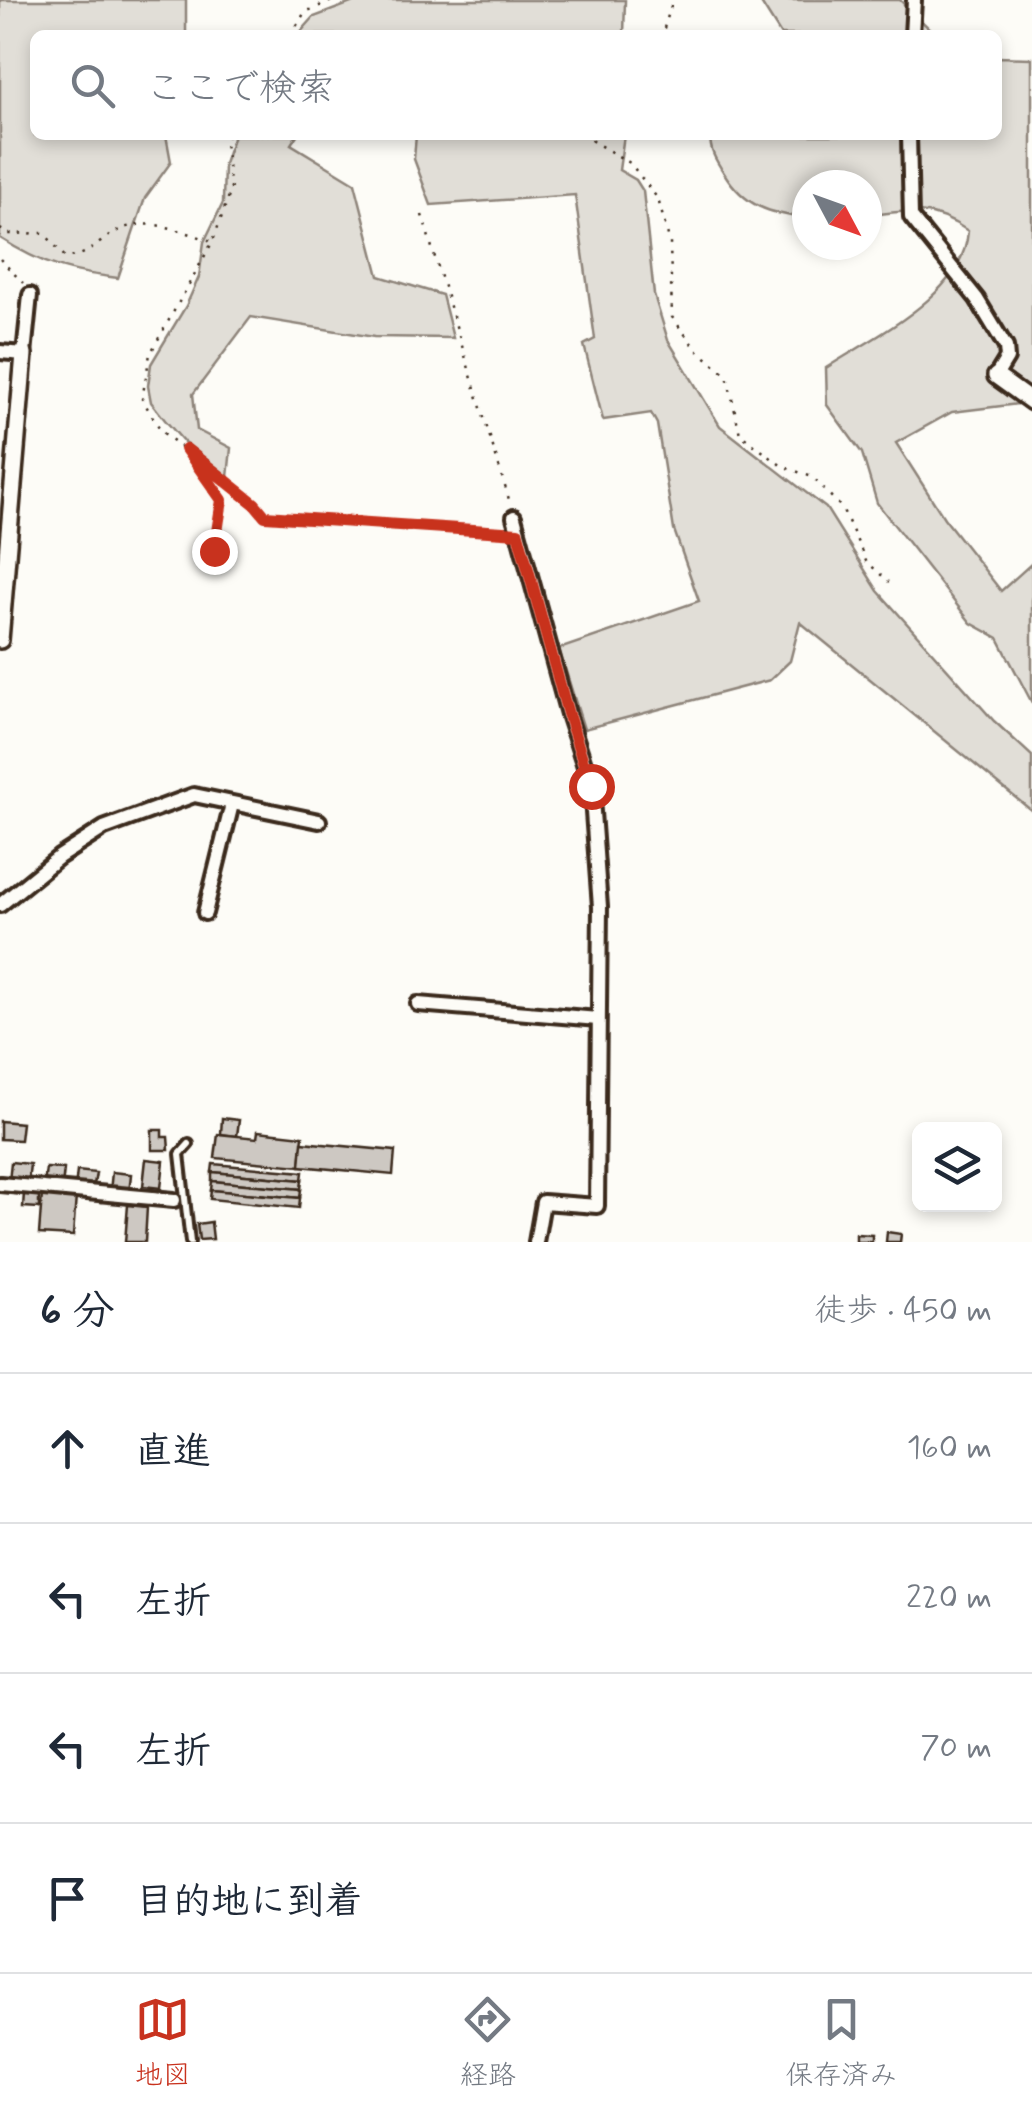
<!DOCTYPE html>
<html lang="ja">
<meta charset="utf-8">
<style>
body{margin:0;font-family:Mynerve,"Klee One",sans-serif;background:#f2f2f3;color:#1f2937}
.controls{position:absolute;right:30px;bottom:30px;display:grid;overflow:hidden;border-radius:15px;box-shadow:0 5px 15px #0003}
.controls button{width:90px;height:90px;display:grid;place-items:center;padding:0;border:0;border-bottom:2px solid #e0e1e3;background:#fff;color:#1f2937;font:50px sans-serif}
.compass{position:absolute;left:792px;top:170px;width:90px;height:90px;border-radius:50%;background:#fff;box-shadow:0 5px 15px #0003;rotate:131deg}
.stop{position:absolute;width:30px;height:30px;margin:-22px;border:8px solid #c8321e;border-radius:50%;background:#fff}
.stop.end{background:#c8321e;border-color:#fff;box-shadow:0 2px 10px #0008}
.list{margin:0;padding:0;list-style:none}
h2{display:flex;justify-content:space-between;align-items:center;height:130px;margin:0;padding:0 40px;font-size:42px}
h2 small{font-size:32px;font-weight:400;color:#747a83}
.list li{display:grid;grid-template-columns:65px 1fr auto;gap:30px;align-items:center;box-sizing:border-box;height:150px;padding:0 40px;border-top:2px solid #e0e1e3}
.list b{display:block;font-size:38px;white-space:nowrap}
.list em{font-size:32px;font-style:normal;color:#747a83}
.icon{flex:none;width:55px;height:55px;fill:none;stroke:currentColor;stroke-width:2;stroke-linecap:round;stroke-linejoin:round}
.map{position:relative;flex:none;width:1032px;height:1242px;overflow:hidden}
.search{position:absolute;background:#fff;box-shadow:0 5px 15px #0003;left:30px;right:30px;top:30px;height:110px;display:flex;align-items:center;gap:25px;box-sizing:border-box;padding:0 35px;border-radius:15px;color:#747a83;font-size:38px}
.sheet{height:730px;background:#fff}
nav{display:flex;justify-content:space-around;align-items:center;box-sizing:border-box;height:140px;border-top:2px solid #e0e1e3;background:#fff;font-size:28px;color:#747a83}
nav a{display:grid;justify-items:center;gap:5px}
nav .on{color:#c8321e}
.map>svg:first-child{display:block}
.green{fill:#e1ded7;stroke:#8e847a;stroke-width:2.5}
.building{fill:#cdc8c2;stroke:#3b2a1e;stroke-width:2.5}
.lines{fill:none;stroke-linecap:round;stroke-linejoin:round}
.service-casing{stroke:#3b2a1e;stroke-width:14}
.minor-casing{stroke:#3b2a1e;stroke-width:20}
.tertiary-casing{stroke:#3b2a1e;stroke-width:22}
.path{stroke:#3b2a1e;stroke-width:2.5;stroke-dasharray:2.5 8;stroke-linecap:butt}
.service{stroke:#fdfcf7;stroke-width:6}
.minor{stroke:#fdfcf7;stroke-width:12}
.tertiary{stroke:#fdfcf7;stroke-width:15}
.route{stroke:#c8321e;stroke-width:12}
</style>
<div class="map">
<svg width="1032" height="1242" viewBox="0 0 1032 1242">
<rect width="100%" height="100%" fill="#fdfcf7"/>
<filter id="ink" filterUnits="userSpaceOnUse"><feTurbulence type="fractalNoise" baseFrequency=".01" numOctaves="2"/><feDisplacementMap in="SourceGraphic" scale="20" xChannelSelector="R" yChannelSelector="G"/><feConvolveMatrix kernelMatrix="1 2 1 2 8 2 1 2 1" color-interpolation-filters="sRGB"/></filter>
<g filter="url(#ink)">
<g class="green">
<path d="M0,0H186V35H35V135H166L171,162L145,198L118,278C69,272 42,265 0,238Z"/>
<path d="M359,0H625L624,35H298L314,17Z"/>
<path d="M759,0H900L936,35H781Z"/>
<path d="M997,57L1032,58V399L1018,404L952,412L896,443L944,518L1001,591L1032,563V703L998,638L971,623L877,503L862,453L827,405L826,368C875,336 964,295 968,231C933,206 907,210 867,216V185H807V219C768,212 746,208 724,173C715,159 710,151 710,135H997Z"/>
<path d="M234,135H297L291,144L355,183L379,276L442,295L453,338L374,337L251,317L193,394L197,430L231,448L228,477L184,442L165,420L151,402L148,386L151,364L186,306L199,277L204,242L223,203L224,164Z"/>
<path d="M416,135H624L619,170L636,180L643,191L654,295L668,340L720,426L826,508L878,591L994,721L1032,756V811L800,622L790,661L770,680L584,729L559,649L699,601L674,530L657,424L651,413L603,420L584,345L595,339L575,195L431,205L414,159Z"/>
</g>
<g class="building">
<path d="M222,1118L239,1120L237,1136L221,1134Z"/>
<path d="M0,1121L22,1123L20,1140L0,1139Z"/>
<path d="M152,1130H162V1137H168L169,1150H152Z"/>
<path d="M258,1131L303,1136L300,1166L215,1158L218,1134L257,1138Z"/>
<path d="M302,1142L395,1151L393,1175L300,1166Z"/>
<path d="M146,1159L164,1161L161,1188L143,1186Z"/>
<path d="M11,1162L30,1164L28,1183L9,1181Z"/>
<path d="M213,1164L303,1172L302,1180L212,1172Z"/>
<path d="M46,1168L64,1169L62,1187L44,1185Z"/>
<path d="M77,1171L96,1173L93,1190L75,1188Z"/>
<path d="M112,1172L131,1174L129,1194L110,1192Z"/>
<path d="M212,1172L302,1180L301,1189L212,1181Z"/>
<path d="M212,1181L301,1189L300,1198L211,1190Z"/>
<path d="M211,1190L300,1198L299,1208L210,1199Z"/>
<path d="M24,1193L39,1194V1208L23,1207Z"/>
<path d="M42,1194L76,1196L73,1236L39,1234Z"/>
<path d="M128,1205L147,1207L145,1242H125Z"/>
<path d="M211,1222L213,1239L199,1240L197,1224Z"/>
<path d="M887,1232L901,1234L900,1242H886Z"/>
<path d="M856,1234L872,1235V1242H856Z"/>
</g>
<g class="lines">
<g class="service-casing">
<path id="service" d="M189,1144L180,1154L190,1242"/>
</g>
<g class="minor-casing">
<g id="minor">
<path d="M912,35L914,0"/>
<path d="M909,135L911,217L977,299L1006,347L1007,358L996,376"/>
<path d="M0,352L24,354L30,295"/>
<path d="M514,517L568,714L591,785L600,907L597,1206L543,1202L536,1242"/>
<path d="M0,905L59,857L104,828L194,795L319,821"/>
<path d="M205,913L232,804"/>
<path d="M418,1004L598,1019"/>
<path d="M0,1184L174,1200"/>
</g>
</g>
<g class="tertiary-casing">
<g id="tertiary">
<path d="M996,376L1032,402"/>
<path d="M0,640L24,354"/>
</g>
</g>
<g class="path">
<path d="M291,35L305,12L334,0"/>
<path d="M656,35L664,28L673,0"/>
<path d="M228,135L225,142L231,190L213,241L150,354L142,399L162,432L255,504L265,516L506,532"/>
<path d="M582,135L630,163L658,199L670,243L672,317L696,349L727,375L740,434L782,466L812,477L842,508L866,561L889,582"/>
<path d="M422,215L511,506"/>
<path d="M0,229L9,234L44,233L66,258C94,253 92,246 114,233C145,214 180,231 212,241"/>
<path d="M0,259L23,283"/>
<path d="M190,454L222,500L214,551"/>
</g>
<use href="#service" class="service"/>
<use href="#minor" class="minor"/>
<use href="#tertiary" class="tertiary"/>
</g>
</g>
<g class="lines" filter="url(#ink)">
<path class="route" d="M214,551L222,500L186,449L255,504L265,516L518,533L568,714L591,786"/>
</g>
</svg>
<div class="controls">
<button><svg class="icon" aria-label="layers" viewBox="0 0 24 24"><path d="M12 4l9 5-9 5-9-5zM3 14l9 5 9-5"/></svg></button>
</div>
<svg class="compass" viewBox="-18 -18 36 36"><path d="M0-13l5 13h-10z" fill="#e53935"/><path d="M0 13l5-13h-10z" fill="#747a83"/></svg>
<div class="stop" style="left:591px;top:786px"></div>
<div class="stop end" style="left:214px;top:551px"></div>
<div class="search"><svg class="icon" aria-label="search" viewBox="0 0 24 24"><circle cx="10" cy="10" r="6"/><path d="M15 15l6 6"/></svg>ここで検索</div>
</div>
<section class="sheet">
<h2>6 分<small>徒歩 · 450 m</small></h2>
<ul class="list">
<li><svg class="icon" aria-label="ahead" viewBox="0 0 24 24"><path d="M12 20V5M6 11l6-6 6 6"/></svg><div><b>直進</b></div><em>160 m</em></li>
<li><svg class="icon" aria-label="left" viewBox="0 0 24 24"><path d="M17 20v-9H6M10 6l-5 5 5 5"/></svg><div><b>左折</b></div><em>220 m</em></li>
<li><svg class="icon" aria-label="left" viewBox="0 0 24 24"><path d="M17 20v-9H6M10 6l-5 5 5 5"/></svg><div><b>左折</b></div><em>70 m</em></li>
<li><svg class="icon" aria-label="arrive" viewBox="0 0 24 24"><path d="M6 21V4h12l-3 4 3 4H6"/></svg><div><b>目的地に到着</b></div></li>
</ul>
</section>
<nav>
<a class="on"><svg class="icon" aria-label="map" viewBox="0 0 24 24"><path d="M3 6l6-2 6 2 6-2v14l-6 2-6-2-6 2zM9 4v14M15 6v14"/></svg>地図</a>
<a><svg class="icon" aria-label="directions" viewBox="0 0 24 24"><path d="M12 3l9 9-9 9-9-9zM9 14v-3h6M13 9l2 2-2 2"/></svg>経路</a>
<a><svg class="icon" aria-label="saved" viewBox="0 0 24 24"><path d="M7 4h10v16l-5-4-5 4z"/></svg>保存済み</a>
</nav>
